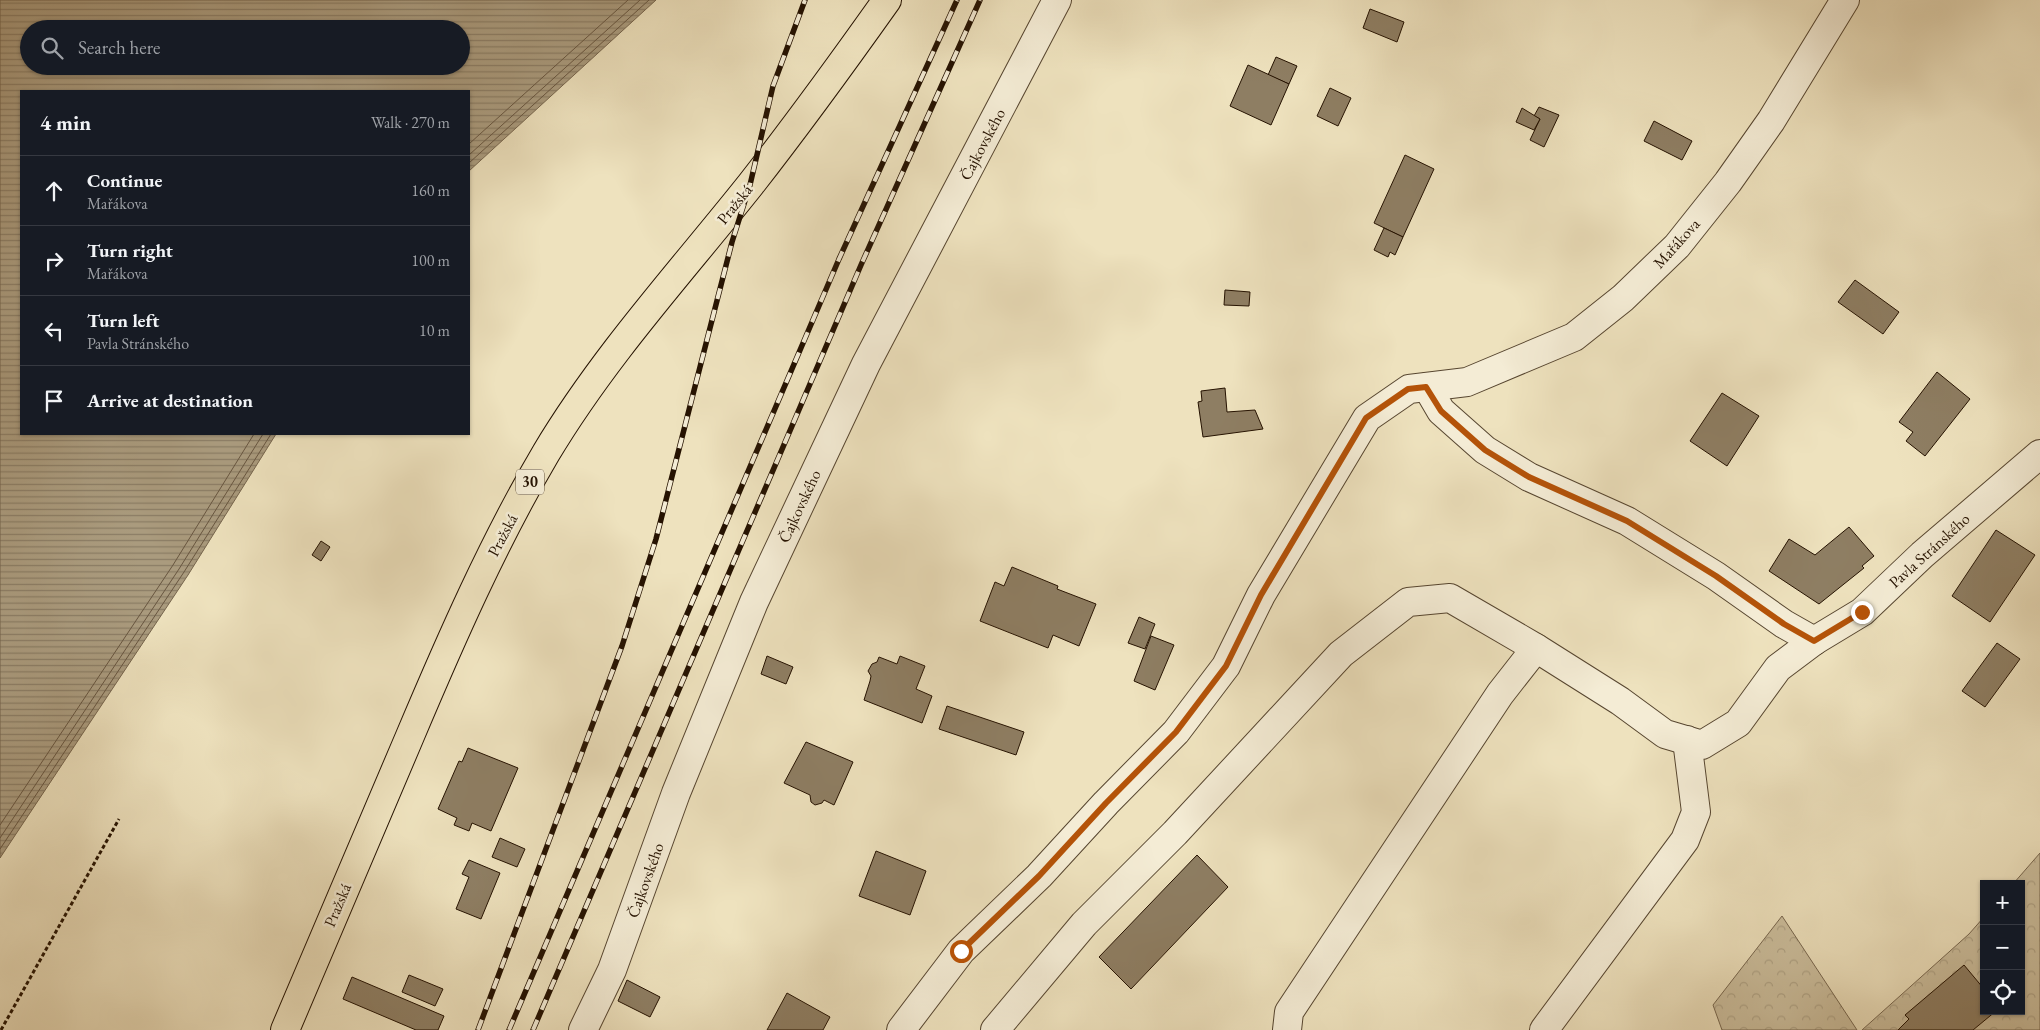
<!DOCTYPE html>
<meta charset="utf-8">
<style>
body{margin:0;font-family:"EB Garamond",serif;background:#242831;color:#f1f3f6}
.controls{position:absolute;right:15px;bottom:15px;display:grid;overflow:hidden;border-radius:0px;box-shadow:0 1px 4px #0004}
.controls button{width:45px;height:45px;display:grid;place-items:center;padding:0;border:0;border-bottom:1px solid #363941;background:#171b24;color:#f1f3f6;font:25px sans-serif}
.stop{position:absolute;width:15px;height:15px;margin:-11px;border:4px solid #b45309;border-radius:50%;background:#fff}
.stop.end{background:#b45309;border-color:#fff;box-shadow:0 1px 5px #0008}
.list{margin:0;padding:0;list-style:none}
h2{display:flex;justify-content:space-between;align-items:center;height:65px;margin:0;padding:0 20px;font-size:21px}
h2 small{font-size:16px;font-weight:400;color:#9ea1a6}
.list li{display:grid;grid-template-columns:32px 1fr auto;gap:15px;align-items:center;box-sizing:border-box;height:70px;padding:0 20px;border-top:1px solid #363941}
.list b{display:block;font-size:19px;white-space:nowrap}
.list p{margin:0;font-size:16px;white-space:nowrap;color:#9ea1a6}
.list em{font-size:16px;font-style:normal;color:#9ea1a6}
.icon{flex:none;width:28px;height:28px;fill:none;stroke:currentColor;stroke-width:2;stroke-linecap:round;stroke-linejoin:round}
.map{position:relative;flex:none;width:2040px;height:1030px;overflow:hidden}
.search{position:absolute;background:#171b24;box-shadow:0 1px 4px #0004;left:20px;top:20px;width:450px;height:55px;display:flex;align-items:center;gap:12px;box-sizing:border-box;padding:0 18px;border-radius:28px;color:#9ea1a6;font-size:19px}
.panel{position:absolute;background:#171b24;box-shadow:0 1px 4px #0004;left:20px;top:90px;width:450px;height:345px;border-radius:0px}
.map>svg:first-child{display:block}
.forest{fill:url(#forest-crowns);stroke:#786850}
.water{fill:url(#water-rules);stroke:#75644c;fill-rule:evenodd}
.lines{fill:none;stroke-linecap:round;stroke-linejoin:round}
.shore{stroke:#685640;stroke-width:1}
.building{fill:#8e7e63;stroke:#251201}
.minor-casing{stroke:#574630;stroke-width:30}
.major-casing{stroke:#251201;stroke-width:30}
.path{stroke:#251201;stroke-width:3;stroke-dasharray:4 2.5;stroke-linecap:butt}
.minor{stroke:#f4ecd5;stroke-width:28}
.major{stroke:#eee2be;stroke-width:28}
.rail-casing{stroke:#251201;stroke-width:5.5}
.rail{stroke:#f4ecd5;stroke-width:4;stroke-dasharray:11;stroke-linecap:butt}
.route{stroke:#b45309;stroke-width:6}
.labels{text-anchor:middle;stroke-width:5;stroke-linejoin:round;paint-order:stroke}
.shield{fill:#f4ecd5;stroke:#635341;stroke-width:1}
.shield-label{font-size:15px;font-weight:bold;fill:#251201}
.street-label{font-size:16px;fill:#251201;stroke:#f4ecd5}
</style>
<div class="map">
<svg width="2040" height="1030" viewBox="0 0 2040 1030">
<defs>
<pattern id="forest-crowns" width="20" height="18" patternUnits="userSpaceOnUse" patternTransform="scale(1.25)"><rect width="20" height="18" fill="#ccbf9e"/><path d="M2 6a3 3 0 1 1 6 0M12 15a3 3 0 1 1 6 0" fill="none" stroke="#afa386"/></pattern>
<pattern id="water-rules" width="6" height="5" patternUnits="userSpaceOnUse" patternTransform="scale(1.25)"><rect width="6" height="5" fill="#aa9b7e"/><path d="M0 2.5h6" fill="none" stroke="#8a7d65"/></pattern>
</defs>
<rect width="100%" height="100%" fill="#eee2be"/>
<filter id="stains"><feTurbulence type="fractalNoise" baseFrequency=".004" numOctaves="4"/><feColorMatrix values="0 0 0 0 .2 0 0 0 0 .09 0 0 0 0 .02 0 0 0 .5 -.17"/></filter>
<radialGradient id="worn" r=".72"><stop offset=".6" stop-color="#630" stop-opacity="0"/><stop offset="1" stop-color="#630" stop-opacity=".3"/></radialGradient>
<g class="forest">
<path d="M2040,853V1030H1862L1969,934L1984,917V1011H2021V884H2013Z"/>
<path d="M1782,916L1857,1030H1722L1713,1005Z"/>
</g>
<path class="water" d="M0,0H656L469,171V91H21V434H276L188,575L0,858ZM29,29H461V66H29Z"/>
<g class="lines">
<g class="shore">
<path d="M469,144L628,0"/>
<path d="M469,155L640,0"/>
<path d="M469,163L649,0"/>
<path d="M0,825L173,565L254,434"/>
<path d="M0,838L179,569L263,434"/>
<path d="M0,849L184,572L271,434"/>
</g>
</g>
<g class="building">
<path d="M1370,9L1404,22L1397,42L1363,28Z"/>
<path d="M1276,57L1297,66L1289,84L1268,75Z"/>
<path d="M1248,65L1289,84L1271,125L1230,106Z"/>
<path d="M1330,88L1351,98L1338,126L1317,116Z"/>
<path d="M1539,107L1559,115L1544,147L1530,140L1540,119L1534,116Z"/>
<path d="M1522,108L1540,119L1534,130L1516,122Z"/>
<path d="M1654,121L1692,141L1682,160L1644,141Z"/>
<path d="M1405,155L1434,169L1403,237L1374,223Z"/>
<path d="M1384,228L1403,237L1395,255L1390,252L1388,257L1374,250Z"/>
<path d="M1855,280L1899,312L1883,334L1838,302Z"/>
<path d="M1225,290L1250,292L1249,306L1224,305Z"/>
<path d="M1937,372L1970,399L1925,456L1906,441L1913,432L1899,422Z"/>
<path d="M1225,388L1227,412L1255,410L1263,429L1203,437L1198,402L1202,401L1201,391Z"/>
<path d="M1722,393L1759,416L1727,466L1690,441Z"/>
<path d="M1849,527L1874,556L1862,566L1864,568L1819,604L1769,571L1789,539L1815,555Z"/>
<path d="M1996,530L2035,555L1990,622L1952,596Z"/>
<path d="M321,541L330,547L321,561L312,555Z"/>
<path d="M1012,567L1058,586L1057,589L1096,604L1079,646L1053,635L1048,648L980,621L995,582L1004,586Z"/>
<path d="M1139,617L1155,624L1145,649L1128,643Z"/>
<path d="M1151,636L1174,645L1155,690L1134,681Z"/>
<path d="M1997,643L2020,659L1985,707L1962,691Z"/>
<path d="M767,656L793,667L786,684L761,674Z"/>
<path d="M900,656L925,666L916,689L932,696L922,723L864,700L870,681L871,676L868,671L872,664L877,662L879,657L897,664Z"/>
<path d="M947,706L1024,732L1016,755L939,729Z"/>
<path d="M806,742L853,762L834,805L824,800L822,803L815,805L811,802L810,795L784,783Z"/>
<path d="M468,748L518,768L491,831L472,823L469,831L454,825L457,818L438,809L459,761L462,762Z"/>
<path d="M500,838L525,849L517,867L492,857Z"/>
<path d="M876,851L926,871L910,915L859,896Z"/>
<path d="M1197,855L1228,887L1131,989L1099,957Z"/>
<path d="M469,860L500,873L481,919L456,909L469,877L462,874Z"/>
<path d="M1964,965L1984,989V1011H1996L1973,1030H1898L1909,1019L1905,1015Z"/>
<path d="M409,975L443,989L435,1006L402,992Z"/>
<path d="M352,977L444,1016L438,1030H416L343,999Z"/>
<path d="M627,980L660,997L650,1017L618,1001Z"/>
<path d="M787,993L830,1017L823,1030H767Z"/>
</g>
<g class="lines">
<g class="minor-casing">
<g id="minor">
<path d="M1427,387L1441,411L1485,450L1529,477L1627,521L1716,576L1784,624L1814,641"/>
<path d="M583,1030L612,970L676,793L754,602L866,364L1057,0"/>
<path d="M901,1030L961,951L1039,876L1106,803L1176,732L1226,666L1261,595L1367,418L1409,389L1467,382L1574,337L1623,298L1677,246L1728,182L1771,121L1845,0"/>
<path d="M995,1030L1084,924L1175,833L1341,654L1408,602L1450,598L1536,648L1620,701L1665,734L1702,745L1738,723L1778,668L1814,641L1862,612L1922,555L2040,454"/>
<path d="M1287,1030L1289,1012L1500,694L1536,648"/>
<path d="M1544,1030L1685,840L1696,812L1687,740"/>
</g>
</g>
<g class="major-casing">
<path id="major" d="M285,1030C326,932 368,834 410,736C451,639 493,543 546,453C604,356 681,272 751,184C798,124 843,62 887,0"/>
</g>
<path class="path" d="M1,1030L119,819"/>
<use href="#minor" class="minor"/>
<use href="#major" class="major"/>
<g class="rail-casing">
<g id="rail">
<path d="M478,1030L622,646L656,539L732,242L750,185L773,86L805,0"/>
<path d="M509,1030L839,259L957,0"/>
<path d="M533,1030L861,265L980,0"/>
</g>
</g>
<use href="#rail" class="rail"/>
</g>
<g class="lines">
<path class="route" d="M961,951L1039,876L1106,803L1176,732L1226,666L1261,595L1366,418L1408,389L1426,387L1441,411L1485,450L1529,477L1627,521L1716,576L1784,624L1814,641L1862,612"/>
</g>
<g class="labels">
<rect class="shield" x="516" y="469.5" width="28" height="25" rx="4"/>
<g class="shield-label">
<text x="530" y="487">30</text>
</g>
<g class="street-label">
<text transform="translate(982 144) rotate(-62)" y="6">Čajkovského</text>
<text transform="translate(734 204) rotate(-51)" y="6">Pražská</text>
<text transform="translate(1676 243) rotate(-48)" y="6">Mařákova</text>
<text transform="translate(799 506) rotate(-65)" y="6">Čajkovského</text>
<text transform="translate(502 535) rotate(-62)" y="6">Pražská</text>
<text transform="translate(1929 550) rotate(-42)" y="6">Pavla Stránského</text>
<text transform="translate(645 880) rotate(-70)" y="6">Čajkovského</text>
<text transform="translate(337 905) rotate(-67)" y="6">Pražská</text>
</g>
</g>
<rect width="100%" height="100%" filter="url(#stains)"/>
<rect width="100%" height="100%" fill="url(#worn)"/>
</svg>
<div class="controls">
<button>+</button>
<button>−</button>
<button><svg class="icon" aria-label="locate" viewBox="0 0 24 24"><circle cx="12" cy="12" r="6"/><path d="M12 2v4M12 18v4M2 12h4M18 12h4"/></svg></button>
</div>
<div class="stop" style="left:961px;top:951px"></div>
<div class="stop end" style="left:1862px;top:612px"></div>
<div class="search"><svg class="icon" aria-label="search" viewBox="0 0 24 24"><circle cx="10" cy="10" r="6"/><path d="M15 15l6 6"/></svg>Search here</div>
<section class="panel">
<h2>4 min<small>Walk · 270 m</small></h2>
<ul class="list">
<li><svg class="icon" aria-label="ahead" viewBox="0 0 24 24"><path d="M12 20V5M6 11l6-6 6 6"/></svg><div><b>Continue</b><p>Mařákova</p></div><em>160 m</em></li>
<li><svg class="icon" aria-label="right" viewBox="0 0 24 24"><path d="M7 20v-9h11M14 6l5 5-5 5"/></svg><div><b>Turn right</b><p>Mařákova</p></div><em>100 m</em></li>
<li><svg class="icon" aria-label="left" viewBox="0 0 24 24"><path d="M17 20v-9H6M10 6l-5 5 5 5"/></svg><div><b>Turn left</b><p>Pavla Stránského</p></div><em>10 m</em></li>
<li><svg class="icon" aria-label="arrive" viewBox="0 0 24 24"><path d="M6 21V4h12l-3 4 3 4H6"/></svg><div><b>Arrive at destination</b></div></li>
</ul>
</section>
</div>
